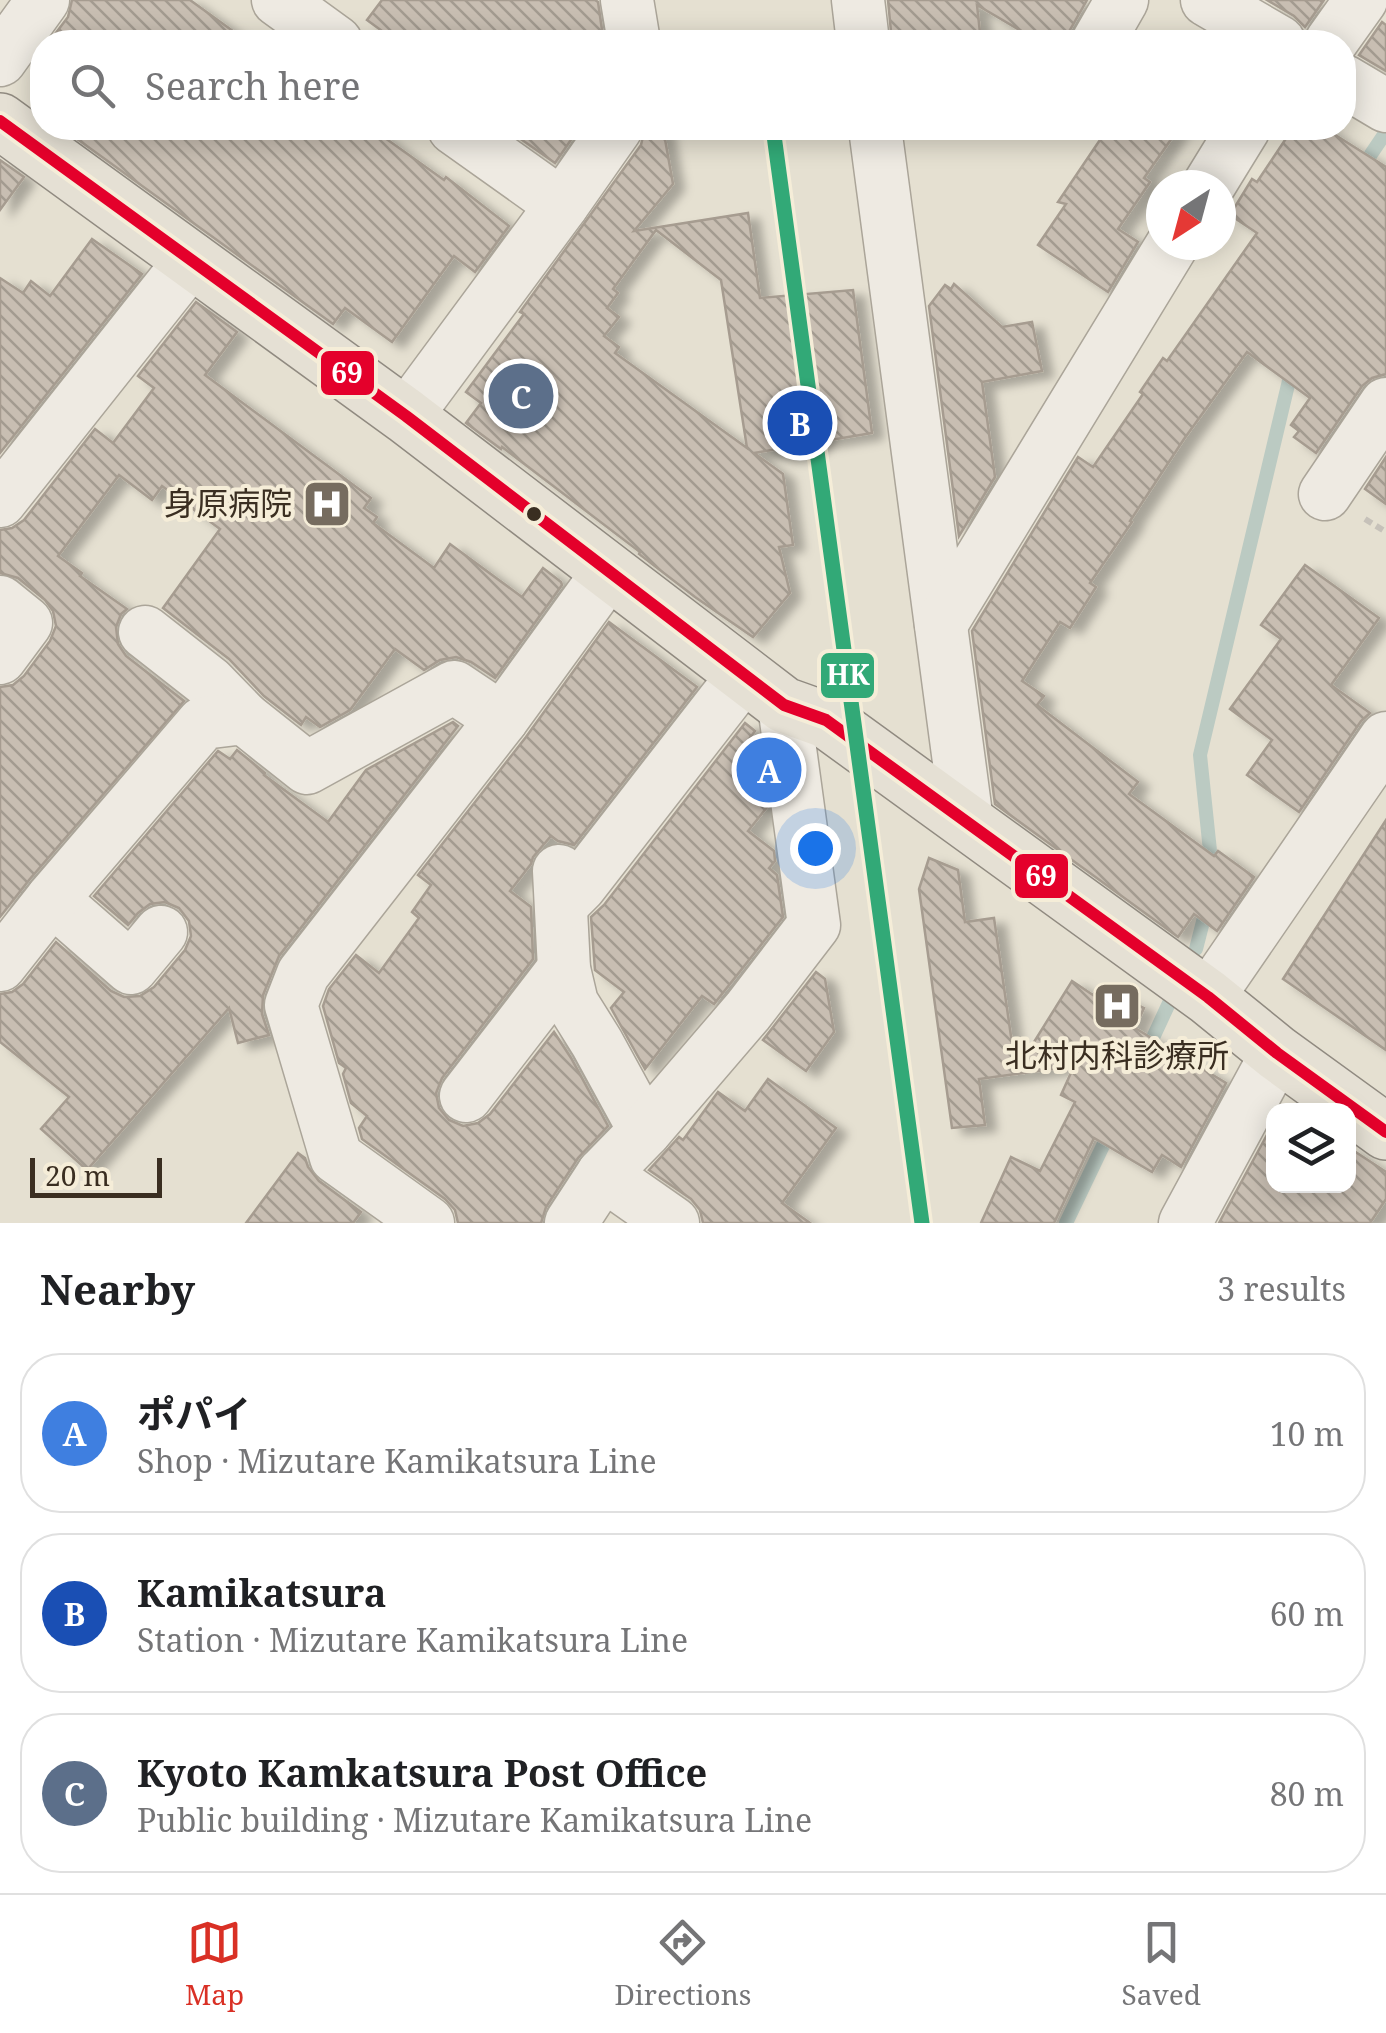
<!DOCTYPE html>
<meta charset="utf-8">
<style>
body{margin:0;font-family:"Noto Serif","Noto Sans JP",serif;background:#f6f6f6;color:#202124}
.controls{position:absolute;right:30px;bottom:30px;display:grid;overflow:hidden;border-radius:20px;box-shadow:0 5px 25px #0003}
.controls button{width:90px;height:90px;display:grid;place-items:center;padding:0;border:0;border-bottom:2px solid #e0e0e0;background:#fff;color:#202124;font:50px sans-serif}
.compass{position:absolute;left:1146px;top:170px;width:90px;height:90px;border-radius:50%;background:#fff;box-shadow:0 5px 25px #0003;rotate:216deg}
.scale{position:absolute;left:30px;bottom:25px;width:132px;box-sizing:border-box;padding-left:10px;border:5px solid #3a2e21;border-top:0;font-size:28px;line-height:35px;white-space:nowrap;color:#3a2e21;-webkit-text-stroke:8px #f5edd8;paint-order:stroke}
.you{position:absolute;left:815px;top:848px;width:35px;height:35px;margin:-25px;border:8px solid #fff;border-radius:50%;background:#1a73e8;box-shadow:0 0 0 15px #1a73e833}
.badge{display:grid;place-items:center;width:65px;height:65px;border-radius:50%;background:#d93025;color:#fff;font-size:32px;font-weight:700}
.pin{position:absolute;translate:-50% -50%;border:5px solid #fff;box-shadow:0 2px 10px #0006}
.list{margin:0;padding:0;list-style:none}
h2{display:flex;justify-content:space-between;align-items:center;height:130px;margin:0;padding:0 40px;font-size:42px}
h2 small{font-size:32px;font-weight:400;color:#757577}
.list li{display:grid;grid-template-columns:65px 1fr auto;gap:30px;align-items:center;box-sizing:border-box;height:160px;margin:0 20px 20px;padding:0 20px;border:2px solid #e0e0e0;border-radius:40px}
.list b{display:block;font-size:38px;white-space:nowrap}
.list p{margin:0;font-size:32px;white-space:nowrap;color:#757577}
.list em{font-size:32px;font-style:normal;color:#757577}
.icon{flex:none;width:55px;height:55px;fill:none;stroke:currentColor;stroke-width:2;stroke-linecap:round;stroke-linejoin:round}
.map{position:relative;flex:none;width:1386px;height:1223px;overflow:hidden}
.search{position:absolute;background:#fff;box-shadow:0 5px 25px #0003;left:30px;right:30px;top:30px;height:110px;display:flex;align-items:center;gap:25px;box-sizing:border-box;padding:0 35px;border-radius:40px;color:#757577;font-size:38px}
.sheet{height:670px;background:#fff}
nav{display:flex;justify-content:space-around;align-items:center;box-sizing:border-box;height:140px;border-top:2px solid #e0e0e0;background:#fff;font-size:28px;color:#757577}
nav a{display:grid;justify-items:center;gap:5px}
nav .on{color:#d93025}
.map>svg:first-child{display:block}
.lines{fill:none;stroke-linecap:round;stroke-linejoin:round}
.stream{stroke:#bbcac2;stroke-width:14}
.building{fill:url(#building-back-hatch);stroke:#a69c90;stroke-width:2.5;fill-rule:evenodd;filter:url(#shadow)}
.minor-casing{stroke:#aba599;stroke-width:55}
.major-casing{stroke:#908a80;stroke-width:58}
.path{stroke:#c6c1b9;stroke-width:6;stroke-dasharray:8 5;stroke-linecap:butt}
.minor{stroke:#eeeae2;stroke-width:52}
.major{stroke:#e5e0d4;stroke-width:55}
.bus-1-casing{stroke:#f5edd8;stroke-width:20}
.bus-1{stroke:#e4002b;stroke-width:12}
.rail-1-casing{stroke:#f5edd8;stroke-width:22}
.rail-1{stroke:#32a977;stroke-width:15}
.bus-dot{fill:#3a2e21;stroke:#f5edd8;stroke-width:4}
.labels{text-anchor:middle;stroke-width:8;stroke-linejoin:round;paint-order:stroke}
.poi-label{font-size:32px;fill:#3a2e21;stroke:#f5edd8;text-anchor:end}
.line-badge{stroke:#f5edd8;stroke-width:4}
.badge-label{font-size:28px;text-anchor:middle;font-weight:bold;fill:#fff}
</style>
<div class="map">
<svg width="1386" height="1223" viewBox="0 0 1386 1223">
<defs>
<pattern id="building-back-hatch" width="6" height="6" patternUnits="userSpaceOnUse" patternTransform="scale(2.5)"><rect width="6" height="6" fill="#c8beb2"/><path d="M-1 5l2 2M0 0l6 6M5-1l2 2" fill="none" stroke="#a39b90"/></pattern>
<filter id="shadow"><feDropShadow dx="11" dy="6" stdDeviation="5" flood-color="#0004"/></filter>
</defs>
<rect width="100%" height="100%" fill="#e5e0d1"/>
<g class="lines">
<g class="stream">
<path d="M1361,169L1386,132"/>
<path d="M1212,870L1200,755L1292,368"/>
<path d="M1196,949L1207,906"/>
<path d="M1145,1055L1170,1001"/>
<path d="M1066,1223L1111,1129"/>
</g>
</g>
<g class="building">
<path d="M72,0H190L248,42H49L68,17Z"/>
<path d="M382,0H595L598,2L602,30L593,42H397L367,20Z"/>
<path d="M888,0H1087L1063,42H1040L977,5L981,42H892Z"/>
<path d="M1267,0H1324L1305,27L1294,16Z"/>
<path d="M1382,22L1386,25V71L1359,55Z"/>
<path d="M62,128H371L444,180L446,177L509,226L475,272L454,256L392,342L345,308L333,324Z"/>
<path d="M505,128H565L575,134L555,163Z"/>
<path d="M645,128H663L673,184L634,231L748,213L760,298L853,290L872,433L754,453L783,474L793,545L779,547L790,593L753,637L695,597L639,554L640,552L502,447L501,449L466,423L481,403L466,392L524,314L520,312L641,145ZM656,230L721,280L747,448L615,353L619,347L604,336L619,317L607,308L618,293L613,289Z"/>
<path d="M1108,128H1179L1144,178L1150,182L1118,229L1138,242L1108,292L1038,245L1066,204L1058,202Z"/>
<path d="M1293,128H1324L1386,167V374L1372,378L1362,386L1316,453L1294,437L1299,431L1291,425L1310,398L1247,352L1184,439L1130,521L1132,522L1090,583L1096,587L1070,628L1060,622L1022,681L1044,696L1037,705L1138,782L1129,794L1214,856L1218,851L1254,877L1217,931L1194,914L1178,937L995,804L972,631L1078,457L1093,467L1143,394L1140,392L1163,358L1167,361L1257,233L1230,215L1252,179L1257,182Z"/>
<path d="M0,160L24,177L0,210Z"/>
<path d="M92,239L142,274L0,453V278L23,293L31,281L50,296Z"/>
<path d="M954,284L1002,327L1032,322L1042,371L982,382L995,477L959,536L929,306L945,285L951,289Z"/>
<path d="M196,302L237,332L205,375L371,498L364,508L377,517L373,523L434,568L450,544L522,597L543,568L561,582L562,585L495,678L471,662L456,657L440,660L424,670L395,649L350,710L320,727L306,717L301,725L264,696L229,659L163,608L220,529L162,486L152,500L119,475L58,556L82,573L80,576L127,609L121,614L116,627L118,644L126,656L184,701L29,880L0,917V687L13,685L24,676L50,641L56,626L53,611L45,600L18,578L0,573V530L12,528L24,520L95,429L113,443L154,388L138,376Z"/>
<path d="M1386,457V504L1365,489Z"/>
<path d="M1305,565L1379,618L1331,685L1370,713L1361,721L1299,812L1247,775L1272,740L1230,709L1281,639L1261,625Z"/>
<path d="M609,622L697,687L574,845L558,841L551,836L533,857L531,864L510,891L531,907L533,959L442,1078L436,1093L439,1108L449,1120L463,1126L478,1123L490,1114L554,1032L571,1058L608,1126L578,1158L546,1207L541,1223H458L455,1210L445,1199L362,1139L359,1128L367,1116L351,1103L343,1074L346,1068L339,1063L323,1006L329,989L356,955L379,973L419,918L412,912L431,885L418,875L526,737Z"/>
<path d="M453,722L458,726L279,956L263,995L262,1014L269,1035L238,1043L229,1008L87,1170L41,1129L69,1097L0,1042V994L12,992L23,984L56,942L111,991L124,997L140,996L154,987L185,950L191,936L189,921L179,908L165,902L150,904L138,913L128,925L94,896L218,751L230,759L237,750L265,773L264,775L328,822L366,770Z"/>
<path d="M745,723L755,731L749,739L760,749L768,806L748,831L774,851L775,861L769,868L777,875L783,917L714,1004L702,996L645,1069L611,1008L624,992L595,970L591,917L604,905Z"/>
<path d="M1386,820V1050L1283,979Z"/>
<path d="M929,858L958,870L965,922L994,918L1016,1071L1072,981L1093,995L1099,986L1144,1008L1135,1028L1226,1083L1181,1167L1162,1155L1152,1172L1094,1138L1054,1223H981L1011,1157L1040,1171L1075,1102L1061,1095L1074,1066L979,1079L985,1125L952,1128L919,889Z"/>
<path d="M816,972L825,979L834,1032L806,1071L763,1040Z"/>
<path d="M768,1079L836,1128L782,1203L810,1223H703L700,1210L691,1199L649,1170L679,1137L683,1140L718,1092L745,1111Z"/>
<path d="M1274,1122V1186H1348V1147L1386,1172V1199L1370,1223H1219Z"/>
<path d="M298,1153L305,1158L308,1167L319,1181L361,1212L353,1223H246Z"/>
</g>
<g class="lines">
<g class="minor-casing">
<g id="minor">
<path d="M278,0L336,42"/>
<path d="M627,0L634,42"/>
<path d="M858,0L863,42"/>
<path d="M1207,0L1279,42"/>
<path d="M1098,42L1122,0"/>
<path d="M1331,42L1361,0"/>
<path d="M0,60L43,0"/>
<path d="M1344,81L1386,106"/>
<path d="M454,128L562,205"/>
<path d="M875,128L967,822"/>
<path d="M1209,185L1244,128"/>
<path d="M406,416L562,205L616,128"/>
<path d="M1325,494L1386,404"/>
<path d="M0,501L192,259"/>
<path d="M0,602L26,623L0,658"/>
<path d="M941,624L1172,245"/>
<path d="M145,632L210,683L244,718"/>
<path d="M559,871L564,969L572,1003L597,1043L645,1131"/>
<path d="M52,899L131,968L161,932"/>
<path d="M562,904L580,886L744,675"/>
<path d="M0,965L52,899L203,723L244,718L307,768L454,687L502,719"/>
<path d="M1208,997L1386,738"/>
<path d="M466,1096L564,969"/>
<path d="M603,1174L673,1223"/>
<path d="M428,1223L336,1157L291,1005L303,974L502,719L608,573"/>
<path d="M571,1223L603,1174L645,1131L748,1011L814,925L784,705"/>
<path d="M1185,1223L1277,1053"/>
</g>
</g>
<g class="major-casing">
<path id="major" d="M0,121L406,416L784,705L826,720L1208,997L1277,1053L1386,1132"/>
</g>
<path class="path" d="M1365,519L1386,532"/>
<use href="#minor" class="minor"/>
<use href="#major" class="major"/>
<g class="bus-1-casing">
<path id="bus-1" d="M0,121L406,416L784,705L826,720L1208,997L1277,1053L1386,1132"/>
</g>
<use href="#bus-1" class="bus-1"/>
<g class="rail-1-casing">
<path id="rail-1" d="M773,128L922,1223"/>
</g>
<use href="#rail-1" class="rail-1"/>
</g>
<defs>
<g id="hospital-square" transform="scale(2.5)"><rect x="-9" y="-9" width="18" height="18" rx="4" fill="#766c5f" stroke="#f5edd8"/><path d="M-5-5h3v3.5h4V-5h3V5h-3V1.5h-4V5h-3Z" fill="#fff"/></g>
</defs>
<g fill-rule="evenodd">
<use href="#hospital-square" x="327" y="504"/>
<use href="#hospital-square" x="1117" y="1006"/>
</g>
<circle class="bus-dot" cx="534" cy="514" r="9"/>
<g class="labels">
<g class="poi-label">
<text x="292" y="515">身原病院</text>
<text x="1117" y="1067" text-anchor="middle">北村内科診療所</text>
</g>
</g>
<g class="line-badge">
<rect x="319" y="349" width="57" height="48" rx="10" fill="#e4002b"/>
<rect x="819" y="651" width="57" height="49" rx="10" fill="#32a977"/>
<rect x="1013" y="852" width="57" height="48" rx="10" fill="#e4002b"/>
</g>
<g class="badge-label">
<text x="347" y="383">69</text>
<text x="848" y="685">HK</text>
<text x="1041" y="886">69</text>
</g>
</svg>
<div class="controls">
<button><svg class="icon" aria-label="layers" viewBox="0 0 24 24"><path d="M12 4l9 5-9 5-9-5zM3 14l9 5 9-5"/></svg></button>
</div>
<svg class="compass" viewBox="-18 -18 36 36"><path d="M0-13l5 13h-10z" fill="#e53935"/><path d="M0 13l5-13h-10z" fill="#757577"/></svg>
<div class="scale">20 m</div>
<div class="you"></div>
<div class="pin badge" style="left:769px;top:770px;background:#3f7fe0">A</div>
<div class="pin badge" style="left:800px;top:423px;background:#1a4fb4">B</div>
<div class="pin badge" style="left:521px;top:396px;background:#5c6f8a">C</div>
<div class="search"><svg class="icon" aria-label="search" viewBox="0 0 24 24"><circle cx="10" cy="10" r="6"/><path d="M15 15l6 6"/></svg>Search here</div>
</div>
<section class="sheet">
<h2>Nearby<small>3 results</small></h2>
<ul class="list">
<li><span class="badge" style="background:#3f7fe0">A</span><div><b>ポパイ</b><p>Shop · Mizutare Kamikatsura Line</p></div><em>10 m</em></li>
<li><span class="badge" style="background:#1a4fb4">B</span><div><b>Kamikatsura</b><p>Station · Mizutare Kamikatsura Line</p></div><em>60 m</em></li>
<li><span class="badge" style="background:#5c6f8a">C</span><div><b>Kyoto Kamkatsura Post Office</b><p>Public building · Mizutare Kamikatsura Line</p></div><em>80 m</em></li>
</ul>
</section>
<nav>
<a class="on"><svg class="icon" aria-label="map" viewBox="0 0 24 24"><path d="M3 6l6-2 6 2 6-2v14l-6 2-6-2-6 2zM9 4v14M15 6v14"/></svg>Map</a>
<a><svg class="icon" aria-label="directions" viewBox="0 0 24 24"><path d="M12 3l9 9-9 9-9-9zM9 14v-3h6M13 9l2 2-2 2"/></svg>Directions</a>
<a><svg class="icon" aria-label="saved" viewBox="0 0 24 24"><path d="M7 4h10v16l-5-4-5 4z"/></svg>Saved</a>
</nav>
